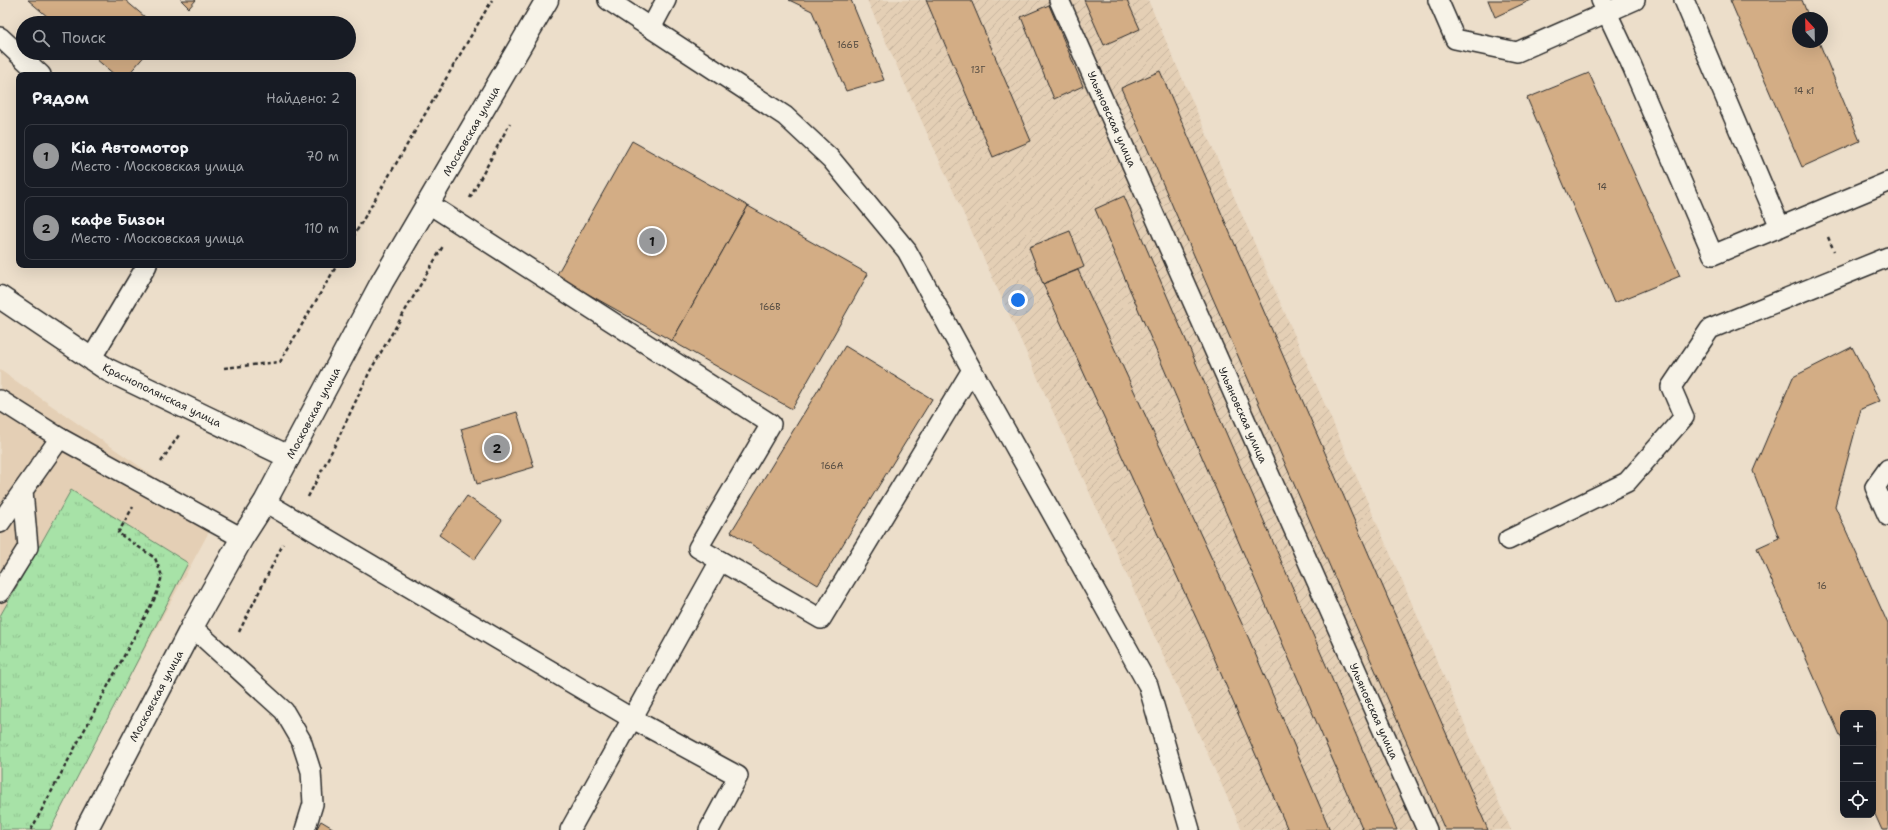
<!DOCTYPE html>
<html lang="ru">
<meta charset="utf-8">
<style>
body{margin:0;font-family:"Shantell Sans",sans-serif;background:#242831;color:#f1f3f6}
.controls{position:absolute;right:12px;bottom:12px;display:grid;overflow:hidden;border-radius:8px;box-shadow:0 4px 16px #0002}
.controls button{width:36px;height:36px;display:grid;place-items:center;padding:0;border:0;border-bottom:1px solid #363941;background:#171b24;color:#f1f3f6;font:20px sans-serif}
.compass{position:absolute;left:1792px;top:12px;width:36px;height:36px;border-radius:50%;background:#171b24;box-shadow:0 4px 16px #0002;rotate:338deg}
.you{position:absolute;left:1018px;top:300px;width:14px;height:14px;margin:-10px;border:3px solid #fff;border-radius:50%;background:#1a73e8;box-shadow:0 0 0 6px #1a73e833}
.badge{display:grid;place-items:center;width:26px;height:26px;border-radius:50%;background:#98999b;color:#111;font-size:13px;font-weight:700}
.pin{position:absolute;translate:-50% -50%;border:2px solid #fff;box-shadow:0 1px 4px #0006}
.list{margin:0;padding:0;list-style:none}
h2{display:flex;justify-content:space-between;align-items:center;height:52px;margin:0;padding:0 16px;font-size:17px}
h2 small{font-size:13px;font-weight:400;color:#9ea1a6}
.list li{display:grid;grid-template-columns:26px 1fr auto;gap:12px;align-items:center;box-sizing:border-box;height:64px;margin:0 8px 8px;padding:0 8px;border:1px solid #363941;border-radius:8px}
.list b{display:block;font-size:15px;white-space:nowrap}
.list p{margin:0;font-size:13px;white-space:nowrap;color:#9ea1a6}
.list em{font-size:13px;font-style:normal;color:#9ea1a6}
.icon{flex:none;width:22px;height:22px;fill:none;stroke:currentColor;stroke-width:2;stroke-linecap:round;stroke-linejoin:round}
.map{position:relative;flex:none;width:1888px;height:830px;overflow:hidden}
.search{position:absolute;background:#171b24;box-shadow:0 4px 16px #0002;left:16px;top:16px;width:340px;height:44px;display:flex;align-items:center;gap:10px;box-sizing:border-box;padding:0 14px;border-radius:22px;color:#9ea1a6;font-size:15px}
.panel{position:absolute;background:#171b24;box-shadow:0 4px 16px #0002;left:16px;top:72px;width:340px;height:196px;border-radius:8px}
.map>svg:first-child{display:block}
.built{fill:#e4cfb5}
.industrial{fill:url(#industrial-furrows)}
.grass{fill:url(#grass-tufts);stroke:#698669}
.building{fill:#d3ad85;stroke:#2b2b2b}
.lines{fill:none;stroke-linecap:round;stroke-linejoin:round}
.lane-casing{stroke:#2b2b2b;stroke-width:22}
.street-casing{stroke:#2b2b2b;stroke-width:25}
.secondary-casing{stroke:#2b2b2b;stroke-width:25}
.path{stroke:#2b2b2b;stroke-width:2.5;stroke-dasharray:4 3;stroke-linecap:butt}
.lane{stroke:#f7f3e8;stroke-width:19}
.street{stroke:#f7f3e8;stroke-width:22}
.secondary{stroke:#f7f3e8;stroke-width:22}
.labels{text-anchor:middle;stroke-width:3;stroke-linejoin:round;paint-order:stroke}
.number-label{font-size:9px;fill:#554c42}
.street-label{font-size:11px;fill:#2b2b2b;stroke:#f7f3e8}
</style>
<div class="map">
<svg width="1888" height="830" viewBox="0 0 1888 830">
<defs>
<pattern id="industrial-furrows" width="10" height="10" patternUnits="userSpaceOnUse"><rect width="10" height="10" fill="#e4cfb5"/><path d="M-1 1l2-2M0 10L10 0M9 11l2-2" fill="none" stroke="#c4b29c"/></pattern>
<pattern id="grass-tufts" width="24" height="20" patternUnits="userSpaceOnUse"><rect width="24" height="20" fill="#a7e2a7"/><path d="M3 7l-1-3M5 7V3M7 7l1-3M15 17l-1-3M17 17v-4M19 17l1-3" fill="none" stroke="#90c290"/></pattern>
</defs>
<rect width="100%" height="100%" fill="#ecdeca"/>
<filter id="ink" filterUnits="userSpaceOnUse"><feTurbulence type="fractalNoise" baseFrequency=".025" numOctaves="2"/><feDisplacementMap in="SourceGraphic" scale="8" xChannelSelector="R" yChannelSelector="G"/><feConvolveMatrix kernelMatrix="1 2 1 2 8 2 1 2 1" color-interpolation-filters="sRGB"/></filter>
<g filter="url(#ink)">
<path class="built" d="M0,370L216,519L46,830H0Z"/>
<path class="industrial" d="M867,0H1148L1511,830H1242Z"/>
<path class="grass" d="M71,490L188,563L50,830H0V616Z"/>
<g class="building">
<path d="M28,0H125L152,23H55Z"/>
<path d="M181,0H196L189,8Z"/>
<path d="M789,0H851L884,80L846,91L812,11Z"/>
<path d="M926,0H971L1031,141L993,157Z"/>
<path d="M1084,0H1127L1140,29L1104,45Z"/>
<path d="M1488,0H1531L1495,17Z"/>
<path d="M1730,0H1802L1809,18H1798V42H1819L1860,141L1802,167Z"/>
<path d="M1049,5L1083,86L1054,99L1021,17Z"/>
<path d="M89,53H147L128,75H115Z"/>
<path d="M1160,71L1488,830H1445L1121,88Z"/>
<path d="M1589,73L1680,276L1614,303L1527,98Z"/>
<path d="M632,141L748,206L672,341L556,276Z"/>
<path d="M1124,196L1397,830H1363L1095,209Z"/>
<path d="M748,206L868,274L792,409L672,341Z"/>
<path d="M1070,231L1084,267L1043,284L1029,247Z"/>
<path d="M1078,270L1249,639L1330,830H1288L1209,646L1043,284Z"/>
<path d="M845,346L932,399L818,585L731,532Z"/>
<path d="M1852,347L1880,401L1861,409L1835,506L1888,624V830H1882L1873,810V713H1843V742L1757,548L1779,538L1753,471L1793,377Z"/>
<path d="M517,412L534,467L477,484L461,429Z"/>
<path d="M467,496L502,520L474,560L439,535Z"/>
<path d="M321,821L336,830H316Z"/>
</g>
<g class="lines">
<g class="lane-casing">
<g id="lane">
<path d="M1059,0L1427,830"/>
<path d="M1438,0L1455,39L1517,52L1635,0"/>
<path d="M1601,0L1632,66L1713,255L1888,182"/>
<path d="M1684,0L1780,227"/>
<path d="M651,28L666,0"/>
<path d="M0,37L41,75"/>
<path d="M429,204L771,424L698,548L821,619L972,370L907,251L831,159L785,116L608,0"/>
<path d="M91,359L147,265"/>
<path d="M972,370L1148,685L1190,830"/>
<path d="M0,400L60,438L242,538"/>
<path d="M1888,469L1875,487L1888,516"/>
<path d="M265,502L631,718L738,776L709,830"/>
<path d="M0,523L60,438"/>
<path d="M1508,540L1627,482L1684,417L1671,387L1710,329L1888,257"/>
<path d="M0,592L28,547L23,491"/>
<path d="M192,627L284,711L301,740L311,771L313,804L305,830"/>
<path d="M570,830L720,561"/>
</g>
</g>
<g class="street-casing">
<path id="street" d="M0,297L108,370L289,457"/>
</g>
<g class="secondary-casing">
<path id="secondary" d="M86,830L192,627L242,538L265,502L382,282L547,0"/>
</g>
<g class="path">
<path d="M470,198L510,123"/>
<path d="M353,237L492,0"/>
<path d="M1828,237L1834,251"/>
<path d="M224,368L280,362L337,265"/>
<path d="M161,462L179,435"/>
<path d="M308,497L335,445L370,371L443,246"/>
<path d="M239,632L283,544"/>
<path d="M31,830L156,596L162,576L155,558L118,533L133,507"/>
</g>
<use href="#lane" class="lane"/>
<use href="#street" class="street"/>
<use href="#secondary" class="secondary"/>
</g>
</g>
<g class="labels">
<g class="number-label">
<text x="848" y="48">166Б</text>
<text x="978" y="73">13Г</text>
<text x="1804" y="94">14 к1</text>
<text x="1602" y="190">14</text>
<text x="770" y="310">166В</text>
<text x="832" y="469">166А</text>
<text x="1822" y="589">16</text>
</g>
<g class="street-label">
<text transform="translate(1112 119) rotate(66)" y="4">Ульяновская улица</text>
<text transform="translate(471 131) rotate(-60)" y="4">Московская улица</text>
<text transform="translate(162 395) rotate(26)" y="4">Краснополянская улица</text>
<text transform="translate(313 413) rotate(-62)" y="4">Московская улица</text>
<text transform="translate(1243 415) rotate(66)" y="4">Ульяновская улица</text>
<text transform="translate(156 696) rotate(-62)" y="4">Московская улица</text>
<text transform="translate(1374 711) rotate(66)" y="4">Ульяновская улица</text>
</g>
</g>
</svg>
<div class="controls">
<button>+</button>
<button>−</button>
<button><svg class="icon" aria-label="locate" viewBox="0 0 24 24"><circle cx="12" cy="12" r="6"/><path d="M12 2v4M12 18v4M2 12h4M18 12h4"/></svg></button>
</div>
<svg class="compass" viewBox="-18 -18 36 36"><path d="M0-13l5 13h-10z" fill="#e53935"/><path d="M0 13l5-13h-10z" fill="#9ea1a6"/></svg>
<div class="you"></div>
<div class="pin badge" style="left:652px;top:241px">1</div>
<div class="pin badge" style="left:497px;top:448px">2</div>
<div class="search"><svg class="icon" aria-label="search" viewBox="0 0 24 24"><circle cx="10" cy="10" r="6"/><path d="M15 15l6 6"/></svg>Поиск</div>
<section class="panel">
<h2>Рядом<small>Найдено: 2</small></h2>
<ul class="list">
<li><span class="badge">1</span><div><b>Kia Автомотор</b><p>Место · Московская улица</p></div><em>70 m</em></li>
<li><span class="badge">2</span><div><b>кафе Бизон</b><p>Место · Московская улица</p></div><em>110 m</em></li>
</ul>
</section>
</div>
